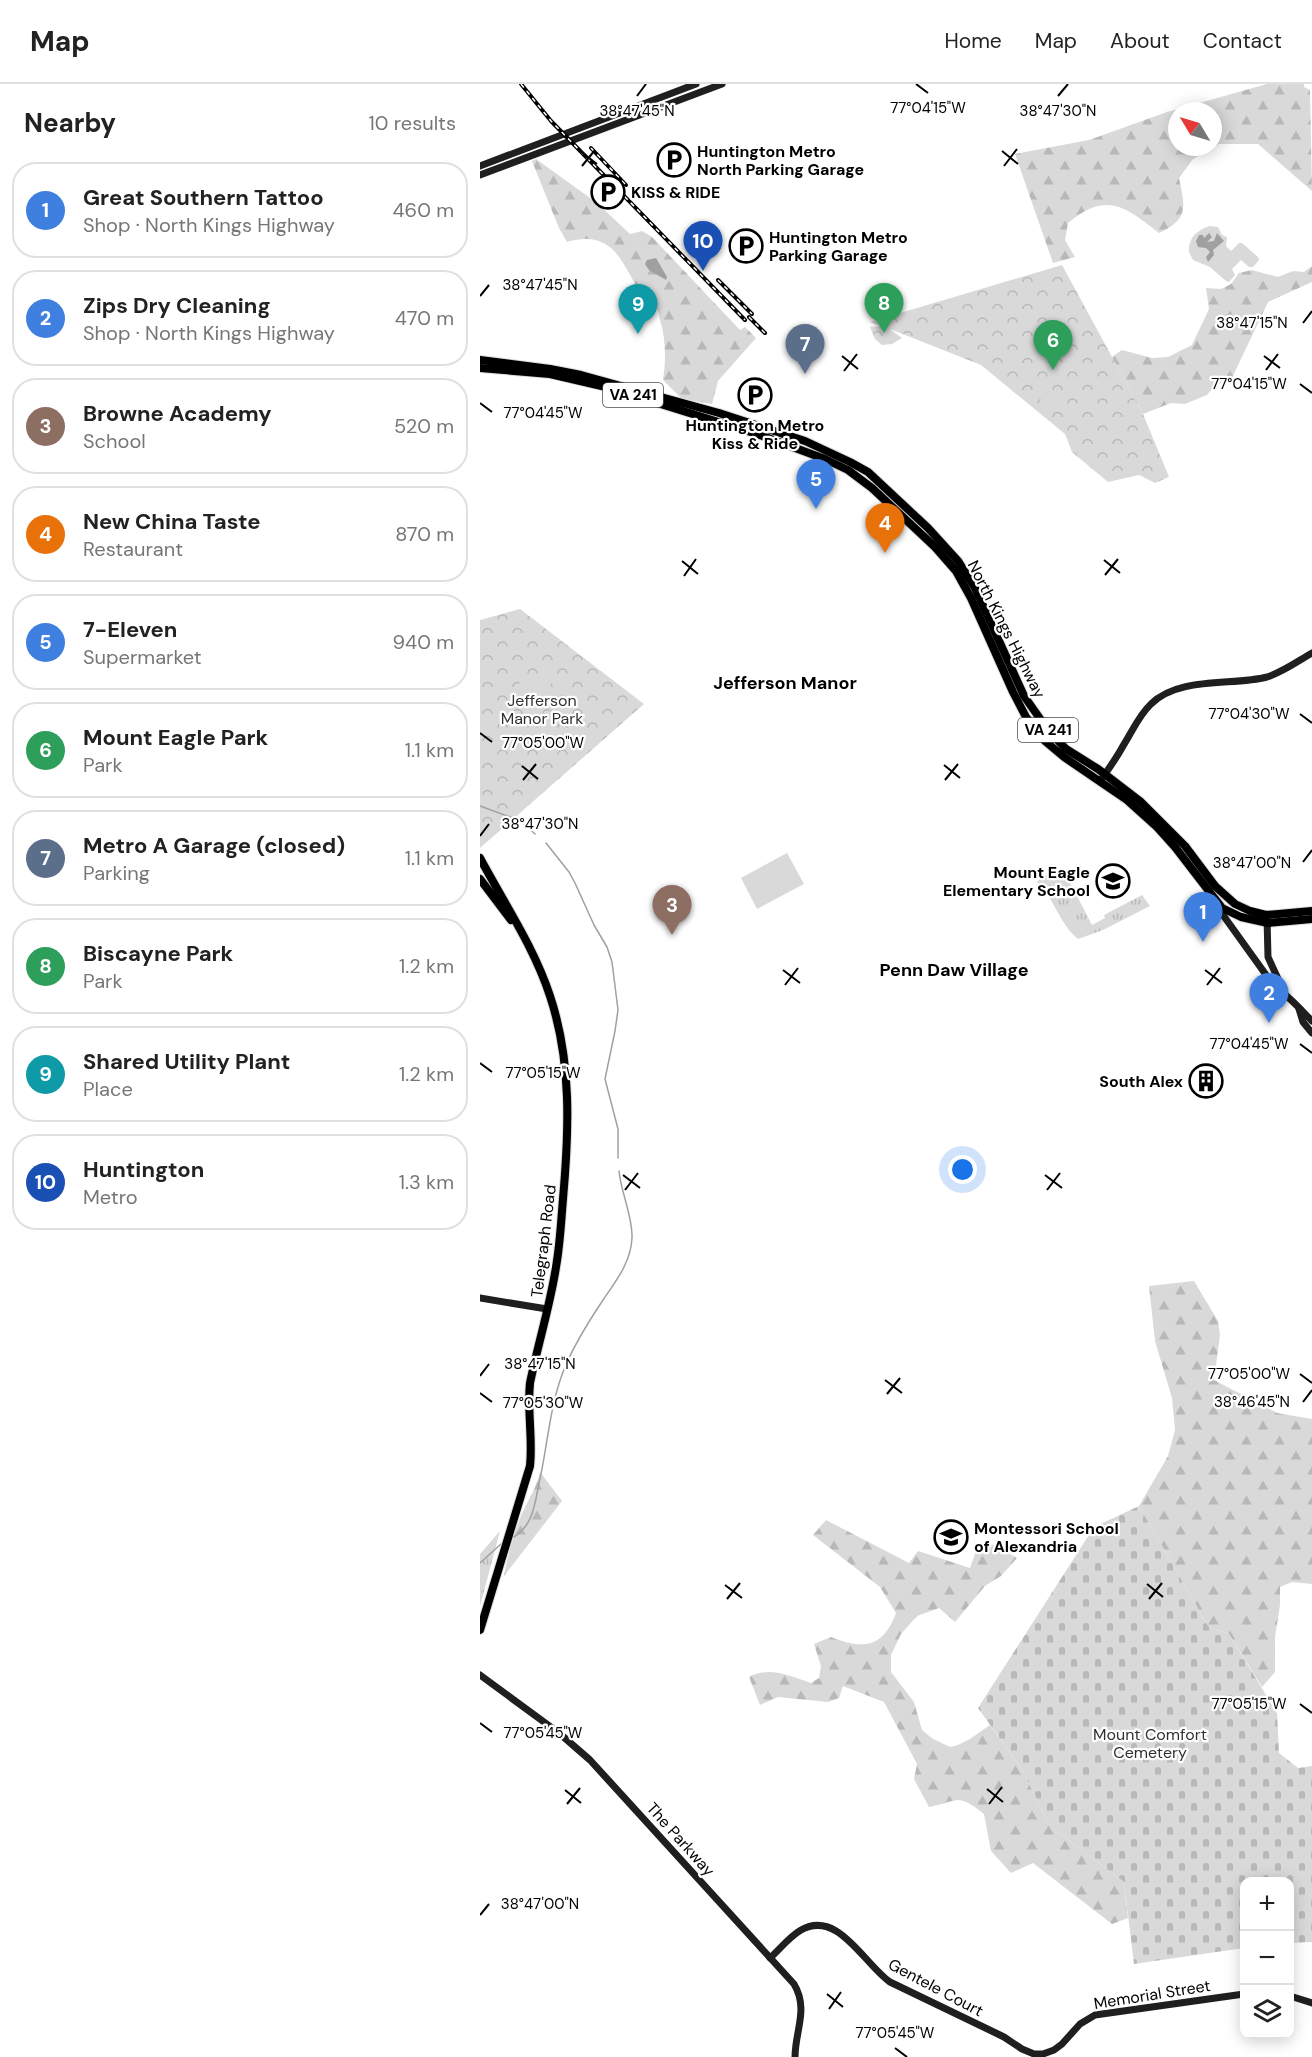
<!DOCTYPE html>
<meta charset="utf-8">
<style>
body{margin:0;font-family:"DM Sans",sans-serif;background:#f6f6f6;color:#222}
.controls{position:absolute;right:18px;bottom:18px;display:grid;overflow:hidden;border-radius:12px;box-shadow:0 3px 15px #0003}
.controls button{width:54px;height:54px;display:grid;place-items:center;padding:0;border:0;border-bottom:2px solid #e0e0e0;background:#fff;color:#222;font:30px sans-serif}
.compass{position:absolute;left:688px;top:18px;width:54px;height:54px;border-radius:50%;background:#fff;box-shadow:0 3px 15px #0003;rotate:308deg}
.you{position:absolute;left:483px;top:1086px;width:21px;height:21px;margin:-15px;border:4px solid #fff;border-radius:50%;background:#1a73e8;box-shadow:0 0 0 9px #1a73e833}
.badge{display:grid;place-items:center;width:39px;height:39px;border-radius:50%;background:#d93025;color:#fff;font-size:20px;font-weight:700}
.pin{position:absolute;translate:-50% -50px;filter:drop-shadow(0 2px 3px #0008)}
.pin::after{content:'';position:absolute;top:32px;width:21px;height:18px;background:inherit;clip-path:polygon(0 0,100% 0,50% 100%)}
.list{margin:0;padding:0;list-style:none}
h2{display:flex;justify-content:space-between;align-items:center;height:78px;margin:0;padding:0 24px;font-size:26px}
h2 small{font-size:20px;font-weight:400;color:#767676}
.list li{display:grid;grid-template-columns:39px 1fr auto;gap:18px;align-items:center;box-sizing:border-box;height:96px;margin:0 12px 12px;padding:0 12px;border:2px solid #e0e0e0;border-radius:24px}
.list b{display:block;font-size:22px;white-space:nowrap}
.list p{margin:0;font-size:20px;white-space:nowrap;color:#767676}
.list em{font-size:20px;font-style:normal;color:#767676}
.icon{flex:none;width:33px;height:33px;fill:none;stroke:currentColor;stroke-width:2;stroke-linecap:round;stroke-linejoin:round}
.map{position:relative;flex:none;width:832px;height:1973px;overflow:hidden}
header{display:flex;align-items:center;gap:36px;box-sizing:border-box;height:84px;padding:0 30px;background:#fff;border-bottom:2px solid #e0e0e0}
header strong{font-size:28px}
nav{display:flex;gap:33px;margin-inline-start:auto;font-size:21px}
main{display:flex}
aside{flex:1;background:#fff}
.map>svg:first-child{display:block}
.grass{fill:url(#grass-tufts)}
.forest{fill:url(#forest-firs);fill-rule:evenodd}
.cemetery{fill:url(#cemetery-stones)}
.park{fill:url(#park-crowns)}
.pitch{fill:#d9d9d9}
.water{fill:#a0a0a0}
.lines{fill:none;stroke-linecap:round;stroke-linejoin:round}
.stream{stroke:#a0a0a0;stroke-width:1.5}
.primary-casing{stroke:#dbdbdb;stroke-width:10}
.secondary{stroke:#1f1f1f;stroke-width:7}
.primary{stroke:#000;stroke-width:8}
.rail-casing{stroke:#000;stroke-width:4}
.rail{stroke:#fff;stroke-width:1.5;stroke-dasharray:4.5;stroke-linecap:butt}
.ticks{fill:none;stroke:#000;stroke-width:2}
.labels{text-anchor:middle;stroke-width:4.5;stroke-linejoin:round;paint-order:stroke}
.shield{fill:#fff;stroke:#4c4c4c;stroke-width:1.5}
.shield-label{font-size:15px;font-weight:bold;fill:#000}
.poi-label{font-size:16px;font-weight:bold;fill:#000;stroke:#fff;text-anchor:start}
.street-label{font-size:16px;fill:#000;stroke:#fff}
.park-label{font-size:16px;fill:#303030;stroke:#fff}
.neighbourhood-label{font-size:18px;font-weight:bold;fill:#000;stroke:#fff}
.ticks-label{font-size:15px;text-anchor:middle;fill:#000;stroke:#fff;stroke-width:4.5;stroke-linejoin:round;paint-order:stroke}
</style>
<header>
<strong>Map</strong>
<nav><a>Home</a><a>Map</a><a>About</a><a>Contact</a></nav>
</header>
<main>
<aside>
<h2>Nearby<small>10 results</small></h2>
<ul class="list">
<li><span class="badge" style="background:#3f7fe0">1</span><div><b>Great Southern Tattoo</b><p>Shop · North Kings Highway</p></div><em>460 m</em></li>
<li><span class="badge" style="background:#3f7fe0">2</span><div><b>Zips Dry Cleaning</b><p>Shop · North Kings Highway</p></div><em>470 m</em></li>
<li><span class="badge" style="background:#8d6e63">3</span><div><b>Browne Academy</b><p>School</p></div><em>520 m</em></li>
<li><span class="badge" style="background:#e8710a">4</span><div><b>New China Taste</b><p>Restaurant</p></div><em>870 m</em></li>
<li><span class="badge" style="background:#3f7fe0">5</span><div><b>7-Eleven</b><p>Supermarket</p></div><em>940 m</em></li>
<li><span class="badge" style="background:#2e9e5b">6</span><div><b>Mount Eagle Park</b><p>Park</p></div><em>1.1 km</em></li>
<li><span class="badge" style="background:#5c6f8a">7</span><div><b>Metro A Garage (closed)</b><p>Parking</p></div><em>1.1 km</em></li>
<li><span class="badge" style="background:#2e9e5b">8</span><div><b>Biscayne Park</b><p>Park</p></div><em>1.2 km</em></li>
<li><span class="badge" style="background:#0f9aa8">9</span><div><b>Shared Utility Plant</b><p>Place</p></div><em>1.2 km</em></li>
<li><span class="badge" style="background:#1a4fb4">10</span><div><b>Huntington</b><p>Metro</p></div><em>1.3 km</em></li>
</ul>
</aside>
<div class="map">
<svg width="832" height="1973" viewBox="0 0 832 1973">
<defs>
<pattern id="grass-tufts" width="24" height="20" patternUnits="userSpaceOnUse" patternTransform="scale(1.5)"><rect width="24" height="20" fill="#d9d9d9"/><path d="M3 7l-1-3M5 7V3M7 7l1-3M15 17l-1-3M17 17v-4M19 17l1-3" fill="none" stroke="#b8b8b8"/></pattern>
<pattern id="forest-firs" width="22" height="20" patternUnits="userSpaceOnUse" patternTransform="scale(1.5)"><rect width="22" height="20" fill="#d9d9d9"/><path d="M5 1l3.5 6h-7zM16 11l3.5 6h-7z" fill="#b8b8b8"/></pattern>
<pattern id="cemetery-stones" width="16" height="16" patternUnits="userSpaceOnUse" patternTransform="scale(1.5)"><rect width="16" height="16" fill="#d9d9d9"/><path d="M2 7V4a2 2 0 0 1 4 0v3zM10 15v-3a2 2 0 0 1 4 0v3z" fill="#b8b8b8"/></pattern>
<pattern id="park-crowns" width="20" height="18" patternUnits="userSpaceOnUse" patternTransform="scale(1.5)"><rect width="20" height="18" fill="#d9d9d9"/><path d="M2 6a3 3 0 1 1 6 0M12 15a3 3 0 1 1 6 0" fill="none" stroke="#b8b8b8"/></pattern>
</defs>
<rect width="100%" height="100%" fill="#fff"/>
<g class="grass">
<path d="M583,785L612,841L625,834L624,831L662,811L670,822L623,846L598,855C578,838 574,813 557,798C565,790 572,787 583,785Z"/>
<path d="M20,1447L0,1522V1470Z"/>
</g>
<g class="forest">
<path d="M787,0H824V3L830,6L832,107L778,60H739L713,75L699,94C705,123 709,135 679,149C645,122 626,107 588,139L585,156L595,173L573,179L535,70L609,56L687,28ZM697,27H733V63H697Z"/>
<path d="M56,75L117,119L150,150L162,147L172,153L260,246L265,243L276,254L238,297L232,320L202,315L183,296C186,277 186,254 180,236C179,232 178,225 175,222C172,219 167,218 164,214C142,183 137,144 87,158L79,144L52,77Z"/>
<path d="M832,182V198L788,218L751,296L735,301L727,311L705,320L691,319L663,330L632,273L642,266L672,274L688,273L712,261L729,225L726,204L741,205L751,200L759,189L772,186L798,193L813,187L824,188Z"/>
<path d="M714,1197L738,1237L740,1251L734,1296L797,1329L832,1335V1500L812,1498L800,1503V1521L795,1553V1588L782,1603L749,1550L728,1542L659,1422L688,1372L695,1346L692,1314L675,1257L669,1202Z"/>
<path d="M60,1388L82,1417L24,1492C28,1469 35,1444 45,1423C51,1411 57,1402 60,1388Z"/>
<path d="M346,1436L429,1479L438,1467L490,1484L499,1459L514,1461L537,1474L521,1492L505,1502L475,1538L459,1524L437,1532L421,1550L411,1571V1588L434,1618L442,1646L453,1655L470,1663L478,1661L490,1655L510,1641L542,1685L570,1742L644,1798L648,1834L632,1840L553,1779L531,1789L511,1767L504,1730C476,1708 480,1717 449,1723L434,1695L437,1680L404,1618L363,1602L359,1614L348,1618L298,1613L280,1621L269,1593C290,1582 309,1592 331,1599L339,1594L341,1582L334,1560L351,1553C383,1566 403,1564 416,1529L400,1503L333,1451Z"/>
</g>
<path class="cemetery" d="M659,1422L728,1542L749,1550L797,1629L799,1669L818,1684L832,1682V1858L810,1859V1798H764V1864L654,1880L644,1798L570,1742L542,1685L498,1624L614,1443Z"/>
<g class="park">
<path d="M582,181L663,330L689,393L675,399L659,391L628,398L592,368L585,350L501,281L410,245L422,254L412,260L402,261L395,255L390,243L400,242L390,238Z"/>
<path d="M40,525L164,620L0,764V536Z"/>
</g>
<g class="pitch">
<path d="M730,142L738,143L742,151L747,153L746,162L751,167L759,159H762L778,173L779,176L773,183H769L761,176L752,185L755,191L749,198L746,197L730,183L713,176L709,168C708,154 717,146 730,142Z"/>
<path d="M581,308V320L561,321L560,310Z"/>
<path d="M64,590L72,592L68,623L63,626L32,623C34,600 40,592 64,590Z"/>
<path d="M73,642L77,657L57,662L53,647Z"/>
<path d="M307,769L324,800L277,825L261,794Z"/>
</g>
<g class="water">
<path d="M729,149L732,153L727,158L734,157L737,149L744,157L733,166L734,171L728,178L726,173L730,168L726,164L718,163L716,157L719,151H723L724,154Z"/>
<path d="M176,174L187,193L186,196L169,186L165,180L167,176Z"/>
</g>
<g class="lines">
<g class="stream">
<path d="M0,722L41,737L55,750"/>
<path d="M66,759L89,788L95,799L114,841L127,863L132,878L138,926L135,947L125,995L138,1045V1074"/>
<path d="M32,1454C56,1441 55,1414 61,1390C68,1356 71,1316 85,1283C95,1259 109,1237 123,1216C136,1197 151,1178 152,1154C153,1133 141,1109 139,1087"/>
<path d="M0,1479L21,1460"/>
</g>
<g class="primary-casing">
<g id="primary">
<path d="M0,276L70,285L101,291L239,329L325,357L370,378L388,388L448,444L478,477L495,504L544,612L568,646L586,665L618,685L661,718L705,762L735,802L755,820L770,827L786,831L832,827"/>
<path d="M0,284L70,290L126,303L277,350L345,375L368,386L392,404L455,463L476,487L491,514L533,608L546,633L565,657L584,673L647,716L677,743L695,763L742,824L761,833L788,839L832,835"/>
<path d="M0,774C24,819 54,863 70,912C92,978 89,1047 83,1115C81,1138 80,1161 76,1183C70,1222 58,1260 50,1299C47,1327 53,1354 50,1382L0,1546"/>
<path d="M0,795L31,836"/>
</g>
</g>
<g class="secondary">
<path d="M0,82L216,0"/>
<path d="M0,91L242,0"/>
<path d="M620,697C628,686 636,675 643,662C652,648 659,631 671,620C699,592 753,602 787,593C803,588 818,577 832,569"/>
<path d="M742,824L743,831L794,902C808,911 820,925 832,937"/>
<path d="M787,834L788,873L804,908"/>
<path d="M819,925L823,938L832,949"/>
<path d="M0,1214L67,1225"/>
<path d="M0,1591L79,1649L110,1676L314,1900C329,1925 315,1947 315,1973"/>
<path d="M290,1874C300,1865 309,1853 321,1846C358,1825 384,1880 410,1898L524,1953L542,1965L554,1970H563L574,1966L582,1960L600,1940L615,1931L764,1910"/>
<path d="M810,1912L832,1919"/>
</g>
<use href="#primary" class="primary"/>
<g class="rail-casing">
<g id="rail">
<path d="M41,0L71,37L265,236"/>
<path d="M111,64L146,101"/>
<path d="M238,196L272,230"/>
<path d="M269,233L285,249"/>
</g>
</g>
<use href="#rail" class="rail"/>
</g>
<path class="ticks" d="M436,0L448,9M157,12L166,0M578,12L588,0M100,67L117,80M522,67L538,80M102,82L115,66M524,82L537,65M0,212L9,201M823,239L832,227M362,272L378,285M784,272L800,284M786,286L798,270M364,287L377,270M820,300L832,309M0,319L12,328M624,476L640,489M202,477L218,490M625,491L638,475M204,492L216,475M820,630L832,639M0,649L12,658M464,681L480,694M42,682L58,695M43,696L56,680M465,696L478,680M0,752L9,740M823,778L832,766M303,886L320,899M725,886L742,899M305,901L318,884M727,901L740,884M820,960L832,969M0,979L12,988M143,1091L160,1104M565,1091L582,1104M145,1106L158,1089M567,1106L580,1089M820,1290L832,1299M0,1292L9,1280M405,1296L422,1309M0,1309L12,1318M407,1310L420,1294M823,1318L832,1306M667,1500L683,1513M245,1501L262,1514M247,1515L260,1499M669,1515L682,1499M820,1620L832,1629M0,1639L12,1648M507,1705L523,1718M85,1706L101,1719M87,1720L100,1704M509,1720L522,1703M0,1831L9,1820M347,1910L363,1923M349,1925L361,1908M415,1964L427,1973"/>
<defs>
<g id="parking-ring" transform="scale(1.725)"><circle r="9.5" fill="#fff" stroke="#000" stroke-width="1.5"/><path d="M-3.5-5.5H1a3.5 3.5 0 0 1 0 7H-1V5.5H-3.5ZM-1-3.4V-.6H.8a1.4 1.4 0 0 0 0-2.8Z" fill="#000"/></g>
<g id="school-ring" transform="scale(1.725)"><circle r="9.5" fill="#fff" stroke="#000" stroke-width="1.5"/><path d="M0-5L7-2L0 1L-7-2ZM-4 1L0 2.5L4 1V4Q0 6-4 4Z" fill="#000"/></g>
<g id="building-ring" transform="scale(1.725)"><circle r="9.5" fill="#fff" stroke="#000" stroke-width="1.5"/><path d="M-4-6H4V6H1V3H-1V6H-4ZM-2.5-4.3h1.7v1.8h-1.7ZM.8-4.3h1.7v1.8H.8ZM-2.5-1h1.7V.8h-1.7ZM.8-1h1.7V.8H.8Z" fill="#000"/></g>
</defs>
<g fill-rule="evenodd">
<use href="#parking-ring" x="194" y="76"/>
<use href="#parking-ring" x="128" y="108"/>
<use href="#parking-ring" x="266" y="162"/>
<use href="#parking-ring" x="275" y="311"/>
<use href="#school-ring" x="633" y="797"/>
<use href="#building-ring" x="726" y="997"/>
<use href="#school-ring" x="471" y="1453"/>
</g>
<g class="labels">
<g class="shield">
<rect x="123" y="299" width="60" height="24" rx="4.5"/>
<rect x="538" y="634" width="60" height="24" rx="4.5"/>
</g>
<g class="shield-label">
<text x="153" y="316">VA 241</text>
<text x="568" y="651">VA 241</text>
</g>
<g class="poi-label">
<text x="217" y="73">Huntington Metro<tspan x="217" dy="18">North Parking Garage</tspan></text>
<text x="151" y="114">KISS &amp; RIDE</text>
<text x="289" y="159">Huntington Metro<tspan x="289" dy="18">Parking Garage</tspan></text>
<text x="275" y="347" text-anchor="middle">Huntington Metro<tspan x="275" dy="18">Kiss &amp; Ride</tspan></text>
<text x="610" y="794" text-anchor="end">Mount Eagle<tspan x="610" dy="18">Elementary School</tspan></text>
<text x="703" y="1003" text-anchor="end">South Alex</text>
<text x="494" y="1450">Montessori School<tspan x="494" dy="18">of Alexandria</tspan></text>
</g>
<g class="street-label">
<text transform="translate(527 545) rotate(63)" y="6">North Kings Highway</text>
<text transform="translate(63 1157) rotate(-83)" y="6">Telegraph Road</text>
<text transform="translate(201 1755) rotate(48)" y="6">The Parkway</text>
<text transform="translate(456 1903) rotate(28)" y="6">Gentele Court</text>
<text transform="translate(672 1910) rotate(-9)" y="6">Memorial Street</text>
</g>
<g class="park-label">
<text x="62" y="622">Jefferson<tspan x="62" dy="18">Manor Park</tspan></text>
<text x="670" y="1656">Mount Comfort<tspan x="670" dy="18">Cemetery</tspan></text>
</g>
<g class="neighbourhood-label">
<text x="305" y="605">Jefferson Manor</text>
<text x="474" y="892">Penn Daw Village</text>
</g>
</g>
<g class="ticks-label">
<text x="448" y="29">77°04'15"W</text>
<text x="157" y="32">38°47'45"N</text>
<text x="578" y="32">38°47'30"N</text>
<text x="60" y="206">38°47'45"N</text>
<text x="772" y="244">38°47'15"N</text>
<text x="769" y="305">77°04'15"W</text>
<text x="63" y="334">77°04'45"W</text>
<text x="769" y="635">77°04'30"W</text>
<text x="63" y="664">77°05'00"W</text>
<text x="60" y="745">38°47'30"N</text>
<text x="772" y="784">38°47'00"N</text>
<text x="769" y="965">77°04'45"W</text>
<text x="63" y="994">77°05'15"W</text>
<text x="60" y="1285">38°47'15"N</text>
<text x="769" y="1295">77°05'00"W</text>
<text x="772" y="1323">38°46'45"N</text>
<text x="63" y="1324">77°05'30"W</text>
<text x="769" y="1625">77°05'15"W</text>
<text x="63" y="1654">77°05'45"W</text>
<text x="60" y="1825">38°47'00"N</text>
<text x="415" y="1954">77°05'45"W</text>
</g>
</svg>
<div class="controls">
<button>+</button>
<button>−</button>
<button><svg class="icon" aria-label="layers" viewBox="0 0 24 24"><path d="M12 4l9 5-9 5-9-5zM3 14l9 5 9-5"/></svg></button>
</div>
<svg class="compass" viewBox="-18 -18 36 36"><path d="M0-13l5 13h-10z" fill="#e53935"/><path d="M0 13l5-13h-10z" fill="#767676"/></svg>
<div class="you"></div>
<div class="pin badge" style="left:723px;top:858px;background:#3f7fe0">1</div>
<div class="pin badge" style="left:789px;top:939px;background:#3f7fe0">2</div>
<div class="pin badge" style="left:192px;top:851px;background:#8d6e63">3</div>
<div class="pin badge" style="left:405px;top:469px;background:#e8710a">4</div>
<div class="pin badge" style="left:336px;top:425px;background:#3f7fe0">5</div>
<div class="pin badge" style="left:573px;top:286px;background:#2e9e5b">6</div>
<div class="pin badge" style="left:325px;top:290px;background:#5c6f8a">7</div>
<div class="pin badge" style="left:404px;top:249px;background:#2e9e5b">8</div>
<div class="pin badge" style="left:158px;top:250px;background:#0f9aa8">9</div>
<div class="pin badge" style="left:223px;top:187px;background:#1a4fb4">10</div>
</div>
</main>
